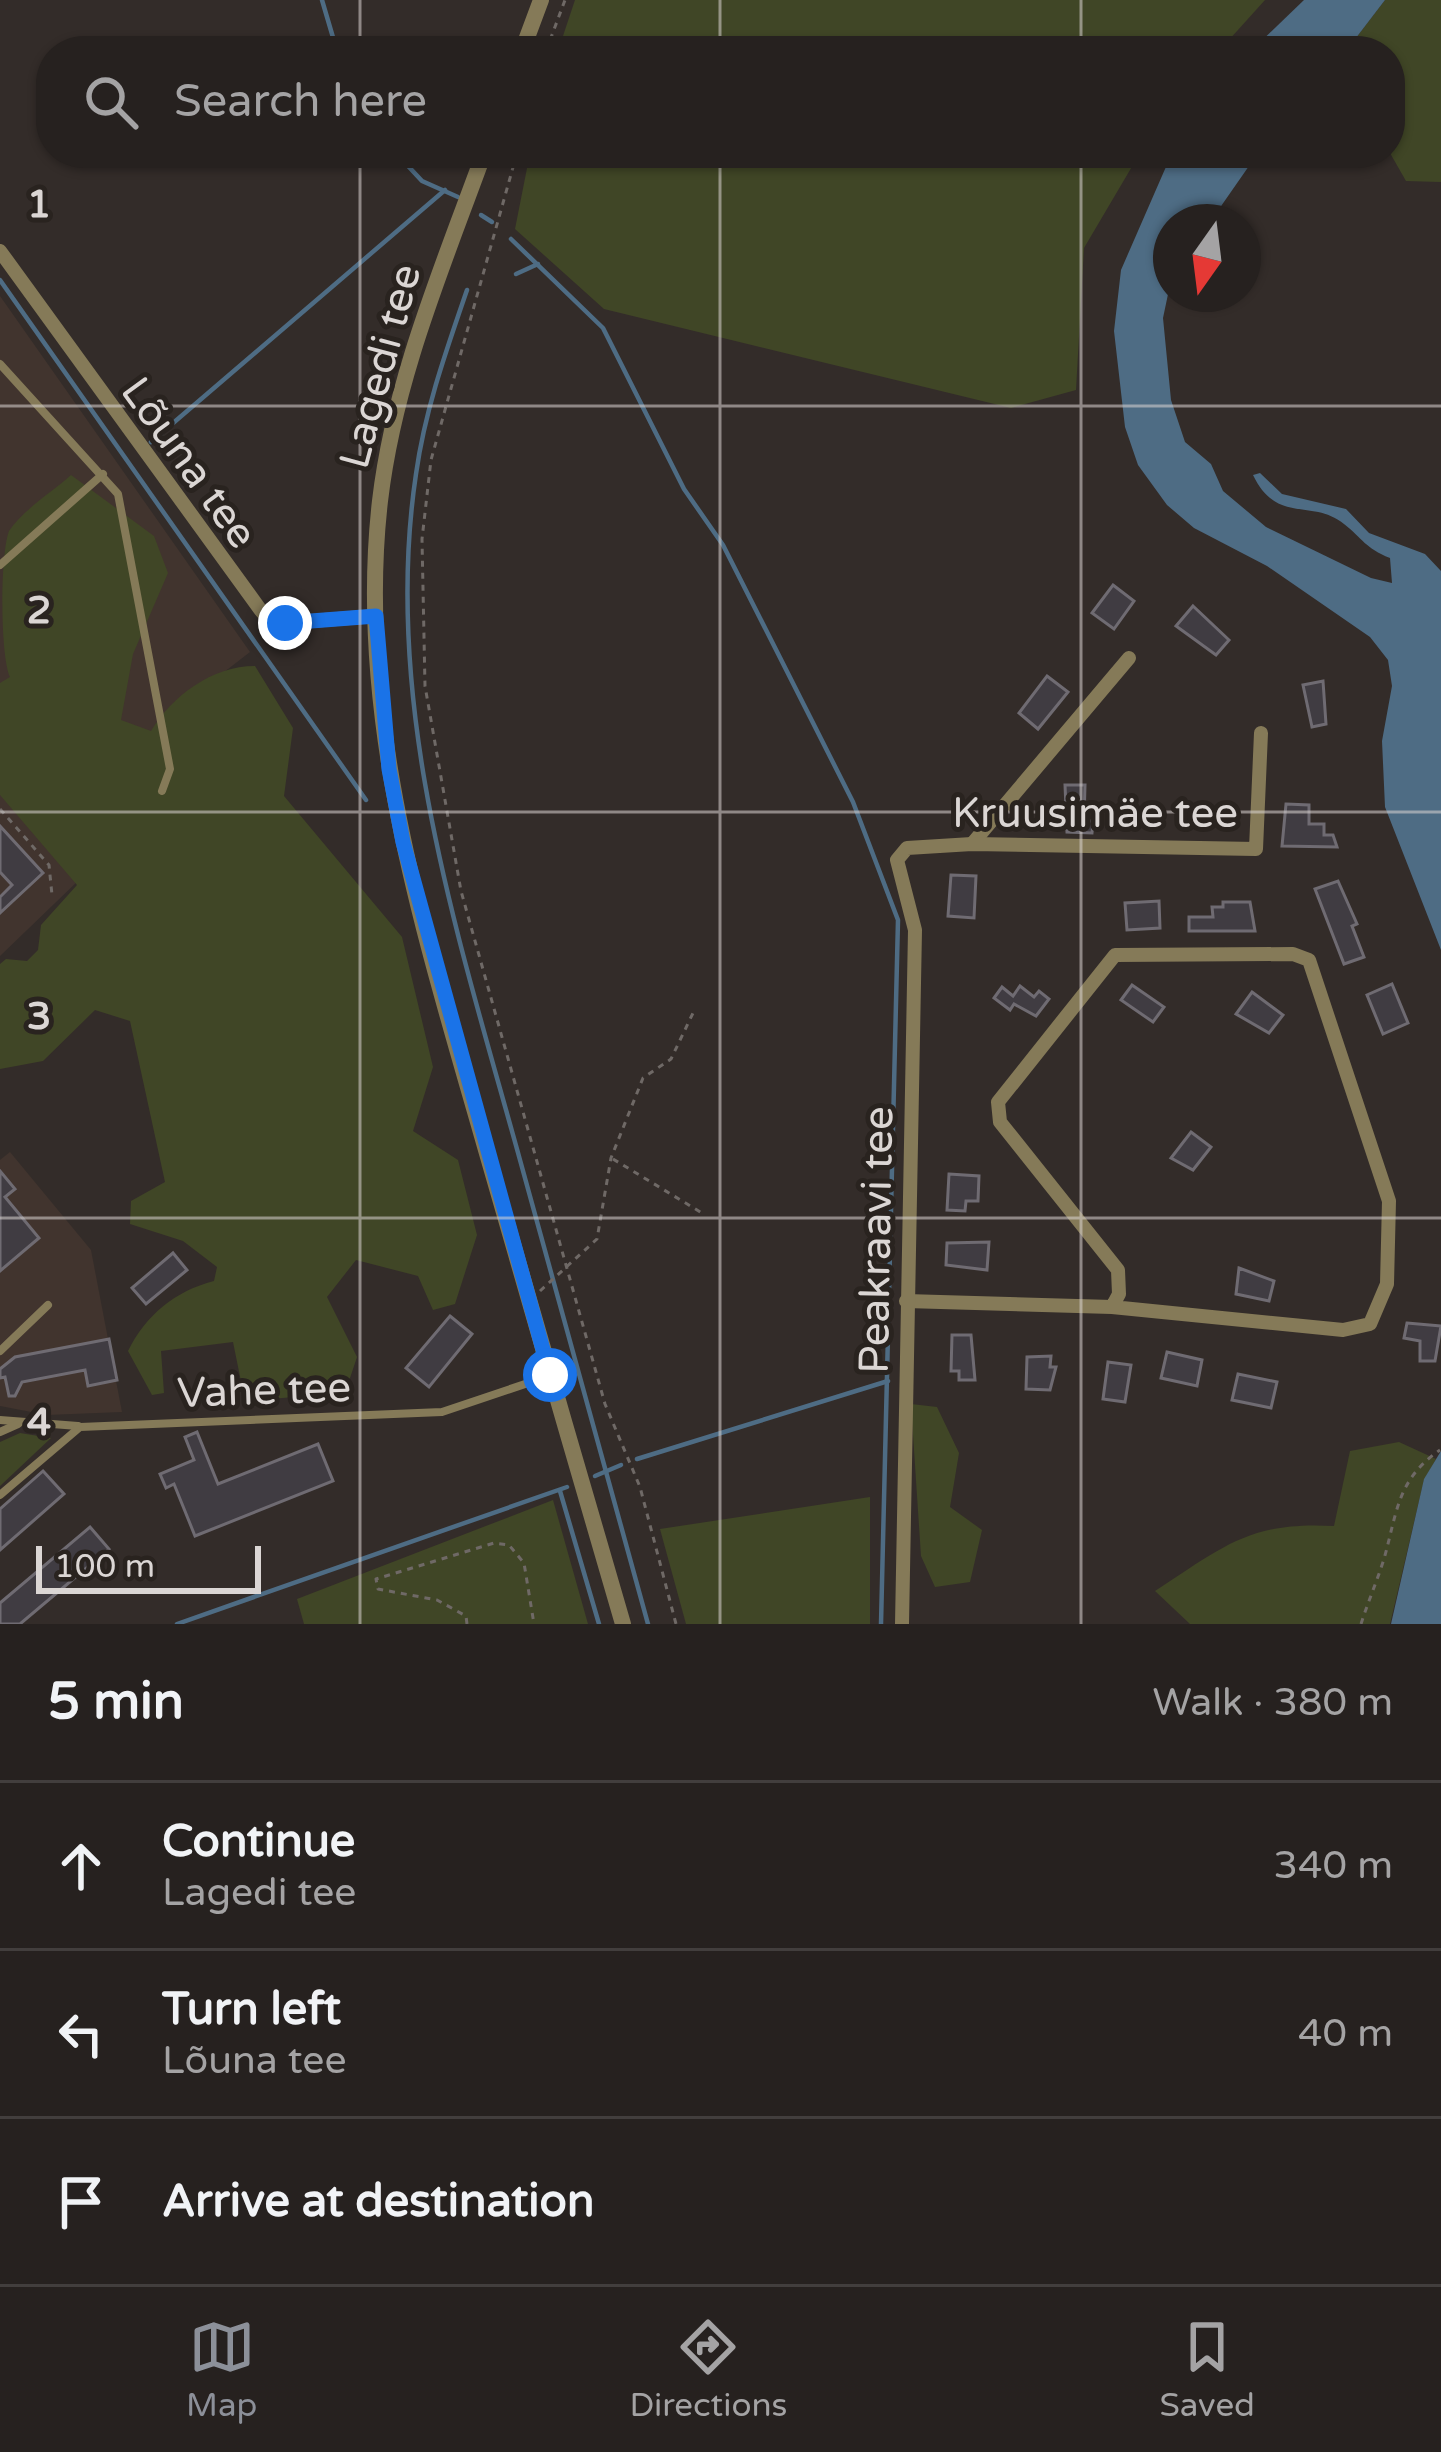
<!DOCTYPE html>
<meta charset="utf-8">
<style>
body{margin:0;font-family:"Varela Round",sans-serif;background:#2e2928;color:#f1f3f6}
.compass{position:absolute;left:1153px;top:204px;width:108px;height:108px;border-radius:50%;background:#26211f;box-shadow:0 3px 9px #0004;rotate:194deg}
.scale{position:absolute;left:36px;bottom:30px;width:225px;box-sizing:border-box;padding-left:12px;border:6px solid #dbd6d4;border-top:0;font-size:33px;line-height:42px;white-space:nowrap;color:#dbd6d4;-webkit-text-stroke:9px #29231f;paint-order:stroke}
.stop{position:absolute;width:36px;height:36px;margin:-27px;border:9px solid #1a73e8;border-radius:50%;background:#fff}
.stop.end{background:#1a73e8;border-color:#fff;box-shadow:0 3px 12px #0008}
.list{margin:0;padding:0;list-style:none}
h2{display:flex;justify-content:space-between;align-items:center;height:156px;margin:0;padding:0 48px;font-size:51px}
h2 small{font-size:39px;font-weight:400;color:#a4a3a4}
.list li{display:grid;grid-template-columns:78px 1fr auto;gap:36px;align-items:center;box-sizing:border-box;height:168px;padding:0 48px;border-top:3px solid #423e3d}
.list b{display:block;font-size:45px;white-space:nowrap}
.list p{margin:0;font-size:39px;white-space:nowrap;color:#a4a3a4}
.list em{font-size:39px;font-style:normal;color:#a4a3a4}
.icon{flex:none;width:66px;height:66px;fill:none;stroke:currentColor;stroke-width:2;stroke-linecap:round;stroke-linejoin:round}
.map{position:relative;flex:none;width:1441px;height:1624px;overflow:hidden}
.search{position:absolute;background:#26211f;box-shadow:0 3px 9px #0004;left:36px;right:36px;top:36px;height:132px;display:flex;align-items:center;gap:30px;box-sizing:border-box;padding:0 42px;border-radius:48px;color:#a4a3a4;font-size:45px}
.sheet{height:660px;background:#26211f}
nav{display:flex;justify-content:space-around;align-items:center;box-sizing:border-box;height:168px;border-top:3px solid #423e3d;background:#26211f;font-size:33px;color:#a4a3a4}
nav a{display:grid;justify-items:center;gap:6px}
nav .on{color:#8c9099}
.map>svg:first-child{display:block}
.built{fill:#41342e}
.green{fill:#404626}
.water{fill:#4e6c84}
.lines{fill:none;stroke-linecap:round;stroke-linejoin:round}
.stream{stroke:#4e6c84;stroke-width:4.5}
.building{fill:#403c42;stroke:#6f6b72;stroke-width:3}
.path{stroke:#6f6966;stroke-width:3;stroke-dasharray:6 6;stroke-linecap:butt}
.service{stroke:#857a58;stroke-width:8}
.minor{stroke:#857a58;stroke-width:14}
.tertiary{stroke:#857a58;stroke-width:16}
.route{stroke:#1a73e8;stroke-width:15}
.grid{fill:none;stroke:#dbd6d4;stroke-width:3;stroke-opacity:0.55}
.labels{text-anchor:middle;stroke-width:10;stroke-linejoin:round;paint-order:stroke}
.street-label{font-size:42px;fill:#dbd6d4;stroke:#29231f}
.grid-label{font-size:39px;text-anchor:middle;font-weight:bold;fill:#dbd6d4;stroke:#29231f;stroke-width:10;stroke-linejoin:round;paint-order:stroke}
</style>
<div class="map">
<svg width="1441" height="1624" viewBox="0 0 1441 1624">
<rect width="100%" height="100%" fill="#332c29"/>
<g class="built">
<path d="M0,296L250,652L170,714L189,774L0,956Z"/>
<path d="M10,1152L91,1250L122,1412L47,1415L0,1406V1160Z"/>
</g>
<g class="green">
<path d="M575,0H1265L1219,51H558Z"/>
<path d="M1385,0H1441V182L1406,181L1390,153V51H1346Z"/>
<path d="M530,153H1140L1084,248L1076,390L1011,408L604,309L515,229Z"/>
<path d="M71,475L154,536L168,573L133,654L121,720L151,731C172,696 212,666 255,666L293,728L284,796L402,937L433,1067L413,1131L458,1160L477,1235L455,1304L433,1310L418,1276L356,1260L327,1297L357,1357L345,1393L245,1401L233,1342L161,1351L164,1393L152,1395L128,1351C146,1315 175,1291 214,1281L217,1267L183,1241L130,1224L131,1201L165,1182L130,1021L95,1010L43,1061L0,1069V964L6,959L27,961L38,950L41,925L77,885L0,795V683L10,677C0,656 0,554 9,531C23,510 52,492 71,475Z"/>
<path d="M911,1404L937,1407L959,1453L950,1507L982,1530L970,1582L935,1587L921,1556Z"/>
<path d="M20,1433L51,1438L0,1486V1442Z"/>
<path d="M1399,1442L1436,1459L1424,1480L1390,1624H1190L1155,1591C1223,1547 1250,1521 1334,1526L1350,1451Z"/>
<path d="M870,1497V1624H686L660,1529Z"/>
<path d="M553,1500L588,1624H304L297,1599Z"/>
</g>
<g class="water">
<path d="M1304,0H1385L1346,51H1251Z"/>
<path d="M1172,153H1258L1210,222H1171V280L1163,318L1171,400L1185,442L1211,464L1223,491L1266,527L1371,578L1392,583L1390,558C1365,548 1363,539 1344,524C1312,498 1277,525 1253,475L1260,473L1282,494L1346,509L1369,533L1425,554L1441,571V950L1385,807L1382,741L1392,686L1388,660L1370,637L1267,566L1194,528L1167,505L1138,465L1125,427L1114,331L1121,270Z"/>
<path d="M1441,1451V1624H1391L1424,1479Z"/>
</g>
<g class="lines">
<g class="stream">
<path d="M322,0L337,51"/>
<path d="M396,153L422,181L458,197"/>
<path d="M481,215L492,222"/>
<path d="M511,239L603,328L684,489L723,545L853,802L898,920L881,1624"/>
<path d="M516,274L538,264"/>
<path d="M0,280L366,800"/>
<path d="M467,290C446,351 425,410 416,474C381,706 459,939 520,1160C563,1315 604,1470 648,1624"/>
<path d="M151,442L445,190"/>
<path d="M637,1459L888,1381"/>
<path d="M595,1476L621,1465"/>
<path d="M560,1491L599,1624"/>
<path d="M177,1624L567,1487"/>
</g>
</g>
<g class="building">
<path d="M1113,585L1134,601L1114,629L1092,613Z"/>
<path d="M1193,606L1229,640L1216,655L1176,626Z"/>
<path d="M1047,676L1068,692L1038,729L1019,713Z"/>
<path d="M1323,681L1326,724L1312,727L1303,685Z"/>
<path d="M1065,785H1085L1084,821H1093L1092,833L1067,832Z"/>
<path d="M1286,804L1309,805V824H1324V835H1333L1337,847L1282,846Z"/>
<path d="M0,826L43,873L0,913V897L12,885L0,872Z"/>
<path d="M951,875L976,876L974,918L948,916Z"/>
<path d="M1338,881L1357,924L1352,926L1364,957L1344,964L1315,889Z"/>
<path d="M1159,901L1160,928L1127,930L1125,903Z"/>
<path d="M1223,902H1250L1255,931H1189V917H1213L1212,907H1223Z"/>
<path d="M1392,984L1408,1023L1383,1034L1367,995Z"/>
<path d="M1132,985L1164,1007L1153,1022L1121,1000Z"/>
<path d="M1020,986L1034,997L1039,991L1049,999L1036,1016L1014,1004L1010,1010L994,998L1002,987L1013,996Z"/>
<path d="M1252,992L1283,1015L1269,1033L1236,1014Z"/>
<path d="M1191,1132L1211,1147L1193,1170L1171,1158Z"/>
<path d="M0,1171L15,1189L5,1197L39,1238L0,1271Z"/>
<path d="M949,1174L979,1176L978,1201H966L965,1211L947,1210Z"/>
<path d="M989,1242L987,1270L946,1265L947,1243Z"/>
<path d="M173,1253L187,1270L146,1304L132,1288Z"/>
<path d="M1239,1268L1274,1281L1269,1301L1236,1294Z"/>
<path d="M450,1316L472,1334L429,1387L406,1368Z"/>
<path d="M1407,1323L1441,1326L1435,1361H1420V1341L1404,1338Z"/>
<path d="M952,1335H971L975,1380H959V1371H951Z"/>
<path d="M109,1339L117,1380L88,1386L85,1370L22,1382L15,1396H9L5,1377L0,1378V1369L15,1357Z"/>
<path d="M1167,1352L1202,1360L1197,1386L1161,1378Z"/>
<path d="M1051,1356L1050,1367H1056L1050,1390L1026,1389L1027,1357Z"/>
<path d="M1108,1362L1131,1365L1125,1402L1103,1399Z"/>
<path d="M1238,1374L1277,1382L1271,1408L1232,1400Z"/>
<path d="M197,1432L218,1484L318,1444L333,1481L195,1536L174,1484L166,1488L160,1474L194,1460L185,1437Z"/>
<path d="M43,1471L64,1494L0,1550V1509Z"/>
<path d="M90,1527L109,1549L20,1624H0V1603Z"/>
</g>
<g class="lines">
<g class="path">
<path d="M546,51L565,0"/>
<path d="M517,153L431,460L422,539L425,686L461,891L605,1404L640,1487L676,1624"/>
<path d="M0,809L49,865L52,895"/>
<path d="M613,1159L702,1213"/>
<path d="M540,1291L597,1239L611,1158L643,1078L671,1059L693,1013"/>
<path d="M467,1624L466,1616L437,1600L378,1589L376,1579L494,1543L509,1545L524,1563L534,1624"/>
<path d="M1361,1624C1368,1602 1377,1581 1384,1559C1397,1513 1397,1479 1440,1450"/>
</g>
<g class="service">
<path d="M0,364L118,494L170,769L162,791"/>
<path d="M0,565L103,474"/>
<path d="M0,1351L48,1305"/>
<path d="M0,1420L78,1426"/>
<path d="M0,1432L18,1424"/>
<path d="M0,1495L80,1427L442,1412L549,1376"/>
</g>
<g class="minor">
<path d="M0,251L262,612L285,623L376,616"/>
<path d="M972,844L1129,658"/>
<path d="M906,1301L1112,1307L1343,1330L1370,1324L1387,1284L1389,1201L1309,960L1293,954L1115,955L998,1102L1000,1122L1118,1270L1119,1294L1112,1307"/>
<path d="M902,1624L915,930L897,860L907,848L972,844L1256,849L1261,733"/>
</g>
<g class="tertiary">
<path d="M522,51L541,0"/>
<path d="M484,153C443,266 394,380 380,501C355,720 425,936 484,1143C530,1303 576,1464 623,1624"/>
</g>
</g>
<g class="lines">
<path class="route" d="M285,623L376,616L389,769L403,842L550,1375"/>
</g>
<path class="grid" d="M360,0V51M720,0V51M1081,0V51M360,153V1624M720,153V1624M1081,153V1624M0,406H1441M0,812H1441M0,1218H1441"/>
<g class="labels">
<g class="street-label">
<text transform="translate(379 366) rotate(-75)" y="15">Lagedi tee</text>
<text transform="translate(190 462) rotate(54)" y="15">Lõuna tee</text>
<text x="1095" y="827">Kruusimäe tee</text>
<text transform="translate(875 1240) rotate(-89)" y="15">Peakraavi tee</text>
<text transform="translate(264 1389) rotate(-2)" y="15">Vahe tee</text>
</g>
</g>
<g class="grid-label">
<text x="39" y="217">1</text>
<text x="39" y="623">2</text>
<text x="39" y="1029">3</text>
<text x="39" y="1435">4</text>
</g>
</svg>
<svg class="compass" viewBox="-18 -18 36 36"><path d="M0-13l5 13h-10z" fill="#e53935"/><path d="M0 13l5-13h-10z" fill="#a4a3a4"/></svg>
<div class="scale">100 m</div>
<div class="stop" style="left:550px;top:1375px"></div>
<div class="stop end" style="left:285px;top:623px"></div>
<div class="search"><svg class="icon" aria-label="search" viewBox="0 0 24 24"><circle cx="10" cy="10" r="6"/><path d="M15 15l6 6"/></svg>Search here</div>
</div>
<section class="sheet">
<h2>5 min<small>Walk · 380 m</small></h2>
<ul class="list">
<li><svg class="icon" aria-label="ahead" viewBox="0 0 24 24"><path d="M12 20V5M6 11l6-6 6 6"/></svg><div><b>Continue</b><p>Lagedi tee</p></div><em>340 m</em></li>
<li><svg class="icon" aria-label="left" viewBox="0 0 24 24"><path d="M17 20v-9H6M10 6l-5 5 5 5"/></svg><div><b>Turn left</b><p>Lõuna tee</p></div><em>40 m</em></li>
<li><svg class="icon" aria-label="arrive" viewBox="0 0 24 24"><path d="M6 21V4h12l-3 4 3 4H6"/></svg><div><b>Arrive at destination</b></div></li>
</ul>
</section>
<nav>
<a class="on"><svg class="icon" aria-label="map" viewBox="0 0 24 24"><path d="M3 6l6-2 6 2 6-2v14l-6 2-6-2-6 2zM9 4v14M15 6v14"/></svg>Map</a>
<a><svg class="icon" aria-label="directions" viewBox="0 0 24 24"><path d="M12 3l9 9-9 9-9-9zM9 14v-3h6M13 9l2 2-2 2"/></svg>Directions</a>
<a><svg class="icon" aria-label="saved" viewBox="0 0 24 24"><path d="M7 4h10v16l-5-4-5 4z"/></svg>Saved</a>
</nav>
